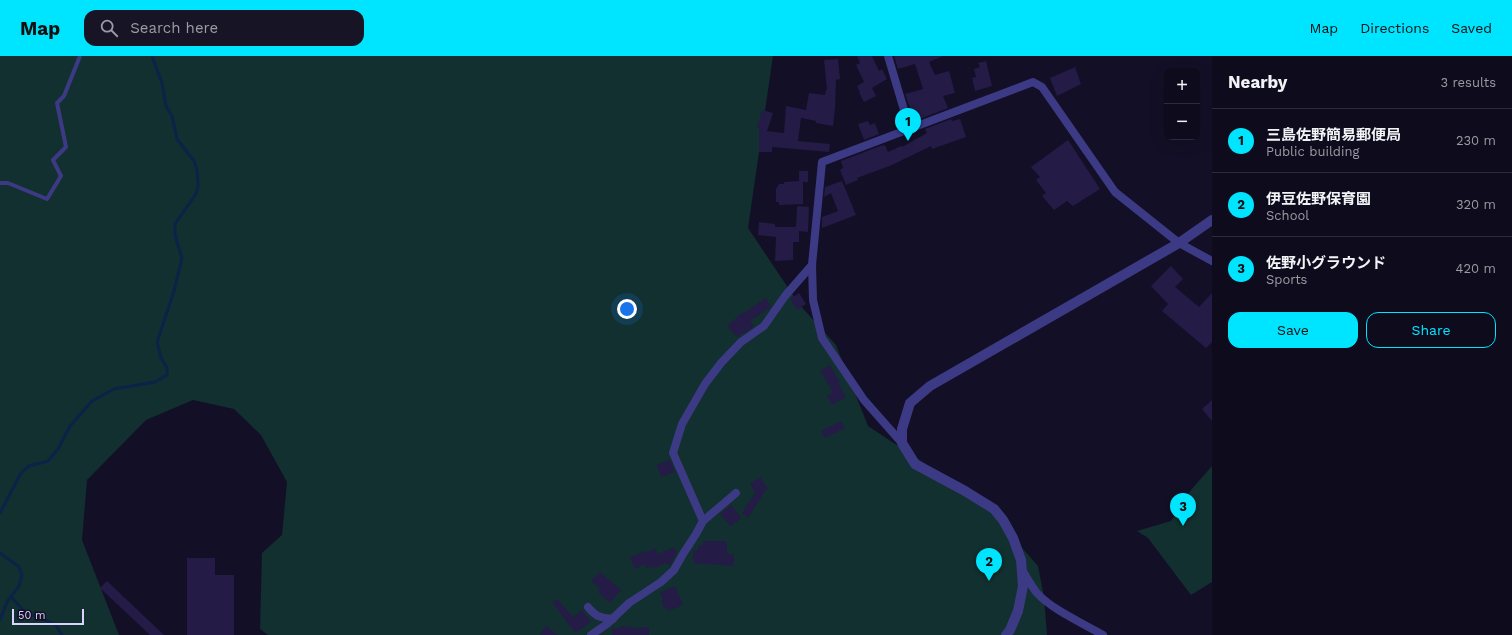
<!DOCTYPE html>
<meta charset="utf-8">
<style>
body{margin:0;font-family:"Work Sans","Noto Sans JP",sans-serif;background:#171425;color:#f1f3f6}
.controls{position:absolute;right:12px;top:12px;display:grid;overflow:hidden;border-radius:8px;box-shadow:0 4px 16px #0002}
.controls button{width:36px;height:36px;display:grid;place-items:center;padding:0;border:0;border-bottom:1px solid #2e2b3b;background:#0e0b1c;color:#f1f3f6;font:20px sans-serif}
.scale{position:absolute;left:12px;bottom:10px;width:72px;box-sizing:border-box;padding-left:4px;border:2px solid #d9d4ff;border-top:0;font-size:11px;line-height:14px;white-space:nowrap;color:#d9d4ff;-webkit-text-stroke:3px #130f26;paint-order:stroke}
.you{position:absolute;left:627px;top:253px;width:14px;height:14px;margin:-10px;border:3px solid #fff;border-radius:50%;background:#1a73e8;box-shadow:0 0 0 6px #1a73e833}
.badge{display:grid;place-items:center;width:26px;height:26px;border-radius:50%;background:#00e5ff;color:#111;font-size:13px;font-weight:700}
.pin{position:absolute;translate:-50% -33px;filter:drop-shadow(0 1px 2px #0008)}
.pin::after{content:'';position:absolute;top:21px;width:14px;height:12px;background:inherit;clip-path:polygon(0 0,100% 0,50% 100%)}
.list{margin:0;padding:0;list-style:none}
h2{display:flex;justify-content:space-between;align-items:center;height:52px;margin:0;padding:0 16px;font-size:17px}
h2 small{font-size:13px;font-weight:400;color:#9b9ba3}
.list li{display:grid;grid-template-columns:26px 1fr auto;gap:12px;align-items:center;box-sizing:border-box;height:64px;padding:0 16px;border-top:1px solid #2e2b3b}
.list b{display:block;font-size:15px;white-space:nowrap}
.list p{margin:0;font-size:13px;white-space:nowrap;color:#9b9ba3}
.list em{font-size:13px;font-style:normal;color:#9b9ba3}
.actions{display:flex;gap:8px;padding:12px 16px}
.actions a{flex:1;padding:9px 0;border:1px solid #00e5ff;border-radius:12px;text-align:center;font-size:14px;color:#00e5ff}
.actions .main{background:#00e5ff;color:#111}
.icon{flex:none;width:22px;height:22px;fill:none;stroke:currentColor;stroke-width:2;stroke-linecap:round;stroke-linejoin:round}
.map{position:relative;flex:none;width:1212px;height:579px;overflow:hidden}
header{display:flex;align-items:center;gap:24px;box-sizing:border-box;height:56px;padding:0 20px;background:#00e5ff;color:#111}
header strong{font-size:19px}
nav{display:flex;gap:22px;margin-inline-start:auto;font-size:14px}
.search{width:280px;height:36px;background:#171425;display:flex;align-items:center;gap:10px;box-sizing:border-box;padding:0 14px;border-radius:12px;color:#9b9ba3;font-size:15px}
main{display:flex}
aside{flex:1;background:#0e0b1c}
.map>svg:first-child{display:block}
.green{fill:#12302f}
.lines{fill:none;stroke-linecap:round;stroke-linejoin:round}
.stream{stroke:#0c2248;stroke-width:3}
.building{fill:#241b47}
.service{stroke:#3d3a85;stroke-width:4}
.minor{stroke:#3d3a85;stroke-width:8}
.tertiary{stroke:#3d3a85;stroke-width:10}
</style>
<header>
<strong>Map</strong>
<div class="search"><svg class="icon" aria-label="search" viewBox="0 0 24 24"><circle cx="10" cy="10" r="6"/><path d="M15 15l6 6"/></svg>Search here</div>
<nav><a>Map</a><a>Directions</a><a>Saved</a></nav>
</header>
<main>
<div class="map">
<svg width="1212" height="579" viewBox="0 0 1212 579">
<rect width="100%" height="100%" fill="#130f26"/>
<g class="green">
<path d="M0,0H773L748,172L799,248L836,289L868,370L980,444L1038,510L1044,541L1047,579H268L260,573L262,497L282,479L287,426L261,379L234,353L193,344L146,364L87,424L82,484L119,579H0Z"/>
<path d="M1212,410V526L1191,539L1148,482L1137,475L1171,465L1191,434Z"/>
</g>
<g class="lines">
<g class="stream">
<path d="M0,457L21,417L29,410L48,405L58,393L70,370L92,345L114,333L155,326L167,319V312L161,302L157,286L174,235L182,202L175,179V168L196,138L198,130L197,114L194,105L177,83L172,60L166,50L162,27L152,0"/>
<path d="M0,497L19,511L22,519L19,530L7,546L0,564"/>
<path d="M11,541L25,556L41,562L56,569L62,579"/>
</g>
</g>
<g class="building">
<path d="M857,0H872L879,15L882,13L887,23L872,32L876,40L864,46L859,36H860L857,30L864,26L856,9L860,7Z"/>
<path d="M894,0H943L929,6L935,19L949,15L955,37L943,40L948,52L915,65L905,38L923,33L915,8L898,13Z"/>
<path d="M838,3L840,23L836,24L835,52L833,70L816,67V65L801,62L798,85L830,88L829,96L772,91V96H759V72H757L762,54L773,57L767,75L784,77L786,50L806,54L809,37L825,39L826,34H827L824,4Z"/>
<path d="M986,5L992,30L975,35L972,22L976,21L974,13L980,11L978,7Z"/>
<path d="M1075,11L1081,28L1057,40L1050,22Z"/>
<path d="M951,63L952,65L960,63L966,81L932,93L931,90L892,109L857,122L858,124L846,129L840,114L843,112L841,105L883,89V90L885,89L888,96L901,90L902,91L927,77L925,73Z"/>
<path d="M868,65L870,69L875,67L879,78L864,84L858,68Z"/>
<path d="M1068,84L1100,133L1073,150L1067,145L1054,154L1042,140L1046,137L1036,124L1040,121L1031,111Z"/>
<path d="M799,115H808V126H803V148L779,149V146H776V133L779,128H784V126L799,125Z"/>
<path d="M842,125L856,159L822,172V161L838,155L831,137L824,141L825,131Z"/>
<path d="M797,150L809,151L808,176L799,175V186H793V204L775,205L776,181L758,179L759,166L775,168V171H796Z"/>
<path d="M1171,210L1183,223L1175,231L1199,251L1212,237V286L1206,292L1162,255L1168,248L1151,230Z"/>
<path d="M799,237L806,248L797,254L790,243Z"/>
<path d="M766,242L771,251L750,265L754,270L743,278L742,277L737,281L727,270L743,256L744,257Z"/>
<path d="M830,309L840,326L838,327L846,341L832,349L827,340L833,336L820,315Z"/>
<path d="M1212,344V365L1202,353Z"/>
<path d="M841,365L845,372L825,382L821,375Z"/>
<path d="M670,404L675,416L661,421L657,409Z"/>
<path d="M760,421L768,433L765,435L748,462L742,457L755,437L750,428Z"/>
<path d="M731,449L741,462L731,470L720,458Z"/>
<path d="M703,485H727V498H734L733,510L693,507V494H698V489H703Z"/>
<path d="M674,491L677,497L670,509L665,507L653,513L652,510L647,512L645,508L635,513L630,501L645,495L646,497L655,492L658,498Z"/>
<path d="M187,502H215V519H234V579H187Z"/>
<path d="M600,516L621,534L610,547L598,536L600,533L591,525Z"/>
<path d="M107,525L164,579H150L100,532Z"/>
<path d="M675,530L683,549L668,555L667,552L664,553L661,544H663L660,536Z"/>
<path d="M557,543L573,561L582,554L591,566L575,577L552,546Z"/>
<path d="M546,570L558,579H540Z"/>
<path d="M621,570L631,571V572L649,571V579H612V572H621Z"/>
</g>
<g class="lines">
<path class="service" d="M0,127H8L47,143L61,120L53,104L66,91L57,47L64,40L80,0"/>
<g class="minor">
<path d="M888,0L910,74"/>
<path d="M902,387L864,344L822,282L813,244L812,209L822,106L1033,26L1042,31L1115,136L1179,187L1212,205"/>
<path d="M703,465L736,437"/>
<path d="M1022,514C1027,521 1031,530 1037,537C1051,553 1084,568 1103,579"/>
<path d="M588,551C597,562 600,561 613,563"/>
<path d="M591,579L607,568L629,547L661,526L674,514L683,498L696,478L703,465L673,397L682,368L705,328L721,307L741,286L764,270L785,240L812,209"/>
</g>
<path class="tertiary" d="M1006,579L1010,574L1018,555L1023,530L1021,504L1013,482L1003,464L994,453L965,435L915,408L902,387V373L910,347L930,330L1179,187L1212,164"/>
</g>
</svg>
<div class="controls">
<button>+</button>
<button>−</button>
</div>
<div class="scale">50 m</div>
<div class="you"></div>
<div class="pin badge" style="left:908px;top:85px">1</div>
<div class="pin badge" style="left:989px;top:525px">2</div>
<div class="pin badge" style="left:1183px;top:470px">3</div>
</div>
<aside>
<h2>Nearby<small>3 results</small></h2>
<ul class="list">
<li><span class="badge">1</span><div><b>三島佐野簡易郵便局</b><p>Public building</p></div><em>230 m</em></li>
<li><span class="badge">2</span><div><b>伊豆佐野保育園</b><p>School</p></div><em>320 m</em></li>
<li><span class="badge">3</span><div><b>佐野小グラウンド</b><p>Sports</p></div><em>420 m</em></li>
</ul>
<div class="actions"><a class="main">Save</a><a>Share</a></div>
</aside>
</main>
